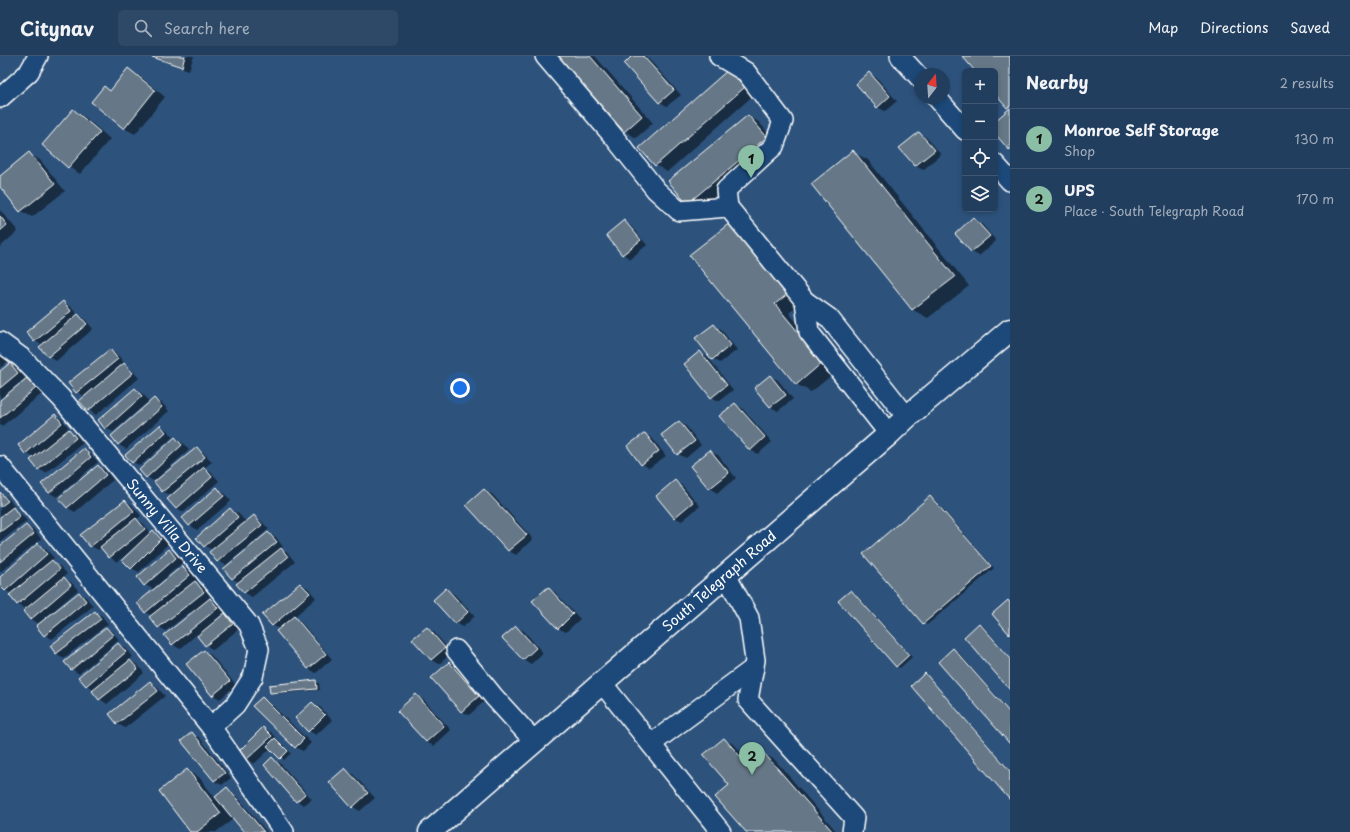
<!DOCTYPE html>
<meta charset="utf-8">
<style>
body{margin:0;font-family:"Playpen Sans",sans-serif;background:#2e4967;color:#f1f3f6}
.controls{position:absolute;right:12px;top:12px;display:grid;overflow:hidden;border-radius:6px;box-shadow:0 2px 6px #0003}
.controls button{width:36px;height:36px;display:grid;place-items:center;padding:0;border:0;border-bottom:1px solid #3f5773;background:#223e5e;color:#f1f3f6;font:20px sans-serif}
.compass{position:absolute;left:914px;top:12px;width:36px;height:36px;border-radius:50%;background:#223e5e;box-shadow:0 2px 6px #0003;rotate:17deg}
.you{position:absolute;left:460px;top:332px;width:14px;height:14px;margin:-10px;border:3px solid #fff;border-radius:50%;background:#1a73e8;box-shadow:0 0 0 6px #1a73e833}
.badge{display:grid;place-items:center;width:26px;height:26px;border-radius:50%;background:#8abfa5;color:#111;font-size:13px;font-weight:700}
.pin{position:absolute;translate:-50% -33px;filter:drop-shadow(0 1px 2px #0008)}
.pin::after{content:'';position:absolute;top:21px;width:14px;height:12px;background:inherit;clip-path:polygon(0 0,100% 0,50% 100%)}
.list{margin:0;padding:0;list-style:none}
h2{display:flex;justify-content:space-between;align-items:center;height:52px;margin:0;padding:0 16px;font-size:17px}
h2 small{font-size:13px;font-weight:400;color:#a2aebc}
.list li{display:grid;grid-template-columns:26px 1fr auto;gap:12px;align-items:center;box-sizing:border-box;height:60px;padding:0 16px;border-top:1px solid #3f5773}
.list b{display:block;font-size:15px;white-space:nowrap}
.list p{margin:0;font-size:13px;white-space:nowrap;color:#a2aebc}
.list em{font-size:13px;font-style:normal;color:#a2aebc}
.icon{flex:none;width:22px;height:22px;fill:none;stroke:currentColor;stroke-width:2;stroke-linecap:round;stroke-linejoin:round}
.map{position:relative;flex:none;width:1010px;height:776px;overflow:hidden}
header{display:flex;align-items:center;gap:24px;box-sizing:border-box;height:56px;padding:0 20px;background:#223e5e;border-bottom:1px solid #3f5773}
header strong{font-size:19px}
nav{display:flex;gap:22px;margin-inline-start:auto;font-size:14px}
.search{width:280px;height:36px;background:#2e4967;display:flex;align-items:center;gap:10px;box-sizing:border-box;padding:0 14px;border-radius:6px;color:#a2aebc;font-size:15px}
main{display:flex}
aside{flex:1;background:#223e5e}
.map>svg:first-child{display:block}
.shadow{fill:#0007}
.building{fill:#667887;stroke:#fff}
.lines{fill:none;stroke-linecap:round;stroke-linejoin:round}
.minor-casing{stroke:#fff;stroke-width:22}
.major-casing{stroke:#fff;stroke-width:25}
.minor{stroke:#1f4a7a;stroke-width:19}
.major{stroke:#1f4a7a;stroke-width:22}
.labels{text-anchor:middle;stroke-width:3;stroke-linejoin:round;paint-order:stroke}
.street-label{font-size:14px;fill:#fff;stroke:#1f4a7a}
</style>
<header>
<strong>Citynav</strong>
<div class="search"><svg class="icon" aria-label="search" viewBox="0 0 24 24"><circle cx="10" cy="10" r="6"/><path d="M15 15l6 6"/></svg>Search here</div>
<nav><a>Map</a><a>Directions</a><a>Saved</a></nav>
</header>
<main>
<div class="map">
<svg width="1010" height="776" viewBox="0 0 1010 776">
<rect width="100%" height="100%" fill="#2d537d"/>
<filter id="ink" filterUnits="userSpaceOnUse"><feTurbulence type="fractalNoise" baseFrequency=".025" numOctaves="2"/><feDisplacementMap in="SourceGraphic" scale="8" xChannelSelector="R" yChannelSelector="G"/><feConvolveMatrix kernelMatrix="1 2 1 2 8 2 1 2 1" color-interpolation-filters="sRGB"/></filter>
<g filter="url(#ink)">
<g class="shadow">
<path d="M148,0H194L189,14Z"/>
<path d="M560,0H595L653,67L636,82L625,75Z"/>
<path d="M634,0H646L681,39L667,50L660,46Z"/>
<path d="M128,14L140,20L165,41L135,78L124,72L104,32L111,35Z"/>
<path d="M729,14L756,37L667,116L656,109L641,92Z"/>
<path d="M869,18L877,22L897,45L885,55L877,51Z"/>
<path d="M74,54L85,61L110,83L80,118L69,111Z"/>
<path d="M748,60L759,66L777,88L698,154L687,147Z"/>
<path d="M919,77L926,81L941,98L923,114L916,110L901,93Z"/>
<path d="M853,96L868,104L969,230L928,262L913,254L812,128Z"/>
<path d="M29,98L40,104L65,135L32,161L21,155L0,129V121Z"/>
<path d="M0,154L18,175L0,191Z"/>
<path d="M973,163L981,167L996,185L979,200L972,196L956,178Z"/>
<path d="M624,166L631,170L647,189L630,203L623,198L607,179Z"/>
<path d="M731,167L803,245L789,257L837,315L811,336L796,328Z"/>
<path d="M63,246L71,251L78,259L85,263L93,273L56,305L49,300L42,289L35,285Z"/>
<path d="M714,269L721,273L737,294L720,307L713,303Z"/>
<path d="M110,294L117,298L125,308H124L131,313L139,322L96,359L89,354L86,341L77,336L70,327Z"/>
<path d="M0,295L8,305L0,312Z"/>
<path d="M700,296L708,301L733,334L719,345L711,341Z"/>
<path d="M10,308L17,312L25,322L0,343V316Z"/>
<path d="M770,320L778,324L793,343L778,355L771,351L756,332Z"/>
<path d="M28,323L35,327L43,337L2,370L0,369V345Z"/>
<path d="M135,333L142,337L149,345L113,376L106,372Z"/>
<path d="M154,343L162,347L169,355L126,393L119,389L112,380Z"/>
<path d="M735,348L742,352L772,386L758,398L750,394Z"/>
<path d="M55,359L62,363L69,372L67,373L76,379L83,387L46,417L38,413L34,402L26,397Z"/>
<path d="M679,366L686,370L701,389L686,402L678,398Z"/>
<path d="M160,370L167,374L173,381L140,410L133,406Z"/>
<path d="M645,378L652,382L666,400L649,412L642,408Z"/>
<path d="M175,382L183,387L189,394L155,424L156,426L197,393L204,397L212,406L204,412L212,417L219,425L184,456L176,452L186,428L185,427L170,439L162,435L155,426L147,421Z"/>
<path d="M84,393L91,398L98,406L57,441L50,437L43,428Z"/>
<path d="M710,395L718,399L736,422L717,437L710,432Z"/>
<path d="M98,410L105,414L113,424L75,456L68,452L60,442Z"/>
<path d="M675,425L683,430L700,450L682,465L674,461Z"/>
<path d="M217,433L224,437L231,445L197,474L190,469L183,462Z"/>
<path d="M484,434L492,438L533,483L516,499L509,495L467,449Z"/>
<path d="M0,437L7,441L14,449L12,452L20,457L27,465L0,486Z"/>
<path d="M930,441L934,443L994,512L927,569L924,567Z"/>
<path d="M125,445L132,449L141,460L137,463L144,468L151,477L153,476L160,480L168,488L139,516L131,512L136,492L135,491L117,506L110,501L102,491L98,494L91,490Z"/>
<path d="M230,453L238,457L245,465L238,471L239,472L254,460L261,465L269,473L226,509L218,505L213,494L205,490Z"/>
<path d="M26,470L34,474L41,483L0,516V491Z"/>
<path d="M268,477L276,481L283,491L281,493L288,497L295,506L252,541L245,537L238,528L240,527L233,523L225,513Z"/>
<path d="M38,488L46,493L54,502L51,505L60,510L67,518L63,521L71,526L78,534L39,567L41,568L79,537L86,541L93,550L52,583L45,579L40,569L31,563L27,554L17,548L12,538L5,534L0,528V522Z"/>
<path d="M169,494L176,498L183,506L153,533L145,529Z"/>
<path d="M182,511L190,515L197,524L194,526L203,531L210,540L208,542L217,547L225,556L215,564L216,566L225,558L233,563L240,572L213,594L206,589L197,578L180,593L172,588L192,558L190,556L166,575L159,571L153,560L145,556Z"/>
<path d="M300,528L308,532L316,542L294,561L301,566L332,603L316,617L308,612L279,573L272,569Z"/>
<path d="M548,532L555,536L580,563L566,576L558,572Z"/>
<path d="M446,533L454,538L475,560L463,571L456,567Z"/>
<path d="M851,535L855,537L912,601L900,612L896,610Z"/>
<path d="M95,556L102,560L108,568L64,602L57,598L51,590Z"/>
<path d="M979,568L983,570L1010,602V633Z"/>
<path d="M516,571L524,575L543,597L531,608L524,604L504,582Z"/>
<path d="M106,572L113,576L119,584L79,618L72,613L66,606Z"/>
<path d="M427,572L434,576L452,597L439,608L431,604Z"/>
<path d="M118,588L126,592L133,601L129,604L138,609L144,617L107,648L100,643L95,634L86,629Z"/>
<path d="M953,594L957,595L1010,656V686Z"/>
<path d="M204,595L211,599L236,629L220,643L213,639Z"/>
<path d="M450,607L457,611L486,644L469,659L461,655Z"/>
<path d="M925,619L929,621L1010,714V742Z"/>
<path d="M150,626L157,631L165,640L125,672L118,668L110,658Z"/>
<path d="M316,626L319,627L320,634L275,638L271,636Z"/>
<path d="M416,640L424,644L451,674L434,690L426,686Z"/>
<path d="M262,642L269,646L311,687L303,695L295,691Z"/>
<path d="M312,647L320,651L332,664L316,679L309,675Z"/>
<path d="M263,672L271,676L291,697L284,704L271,692L254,708L247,703Z"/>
<path d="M192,678L200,682L231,722L222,729L214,725Z"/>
<path d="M724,683L735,689L751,708L763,697L775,704L837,776H747L730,730Z"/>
<path d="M272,703L280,707L312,743L304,749L297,745Z"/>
<path d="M345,713L353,718L375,742L360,755L353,751Z"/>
<path d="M187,714L199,721L215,742L227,733L234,737L267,776H245L219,744L218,745L232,764L216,776H192Z"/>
</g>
<g class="building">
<path d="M149,0H185L182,11Z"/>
<path d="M558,0H590L642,60L624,76Z"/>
<path d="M632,0H643L674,34L659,47L624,8Z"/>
<path d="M962,0H1010V50L1007,52L995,38V15H975Z"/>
<path d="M128,12L155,34L124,73L91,46L104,30L110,35Z"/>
<path d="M729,13L745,31L655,110L639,92Z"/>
<path d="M869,16L890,40L877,52L856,28Z"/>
<path d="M1010,52V95L995,78V65Z"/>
<path d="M73,53L100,76L68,112L42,89Z"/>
<path d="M748,59L767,81L687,148L668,125Z"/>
<path d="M919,76L935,94L915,110L899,92Z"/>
<path d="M853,94L955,221L912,254L811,128Z"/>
<path d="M29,96L55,128L20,156L0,131V120Z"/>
<path d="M0,160L7,169L0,175Z"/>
<path d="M973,161L990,180L971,196L955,178Z"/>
<path d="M624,164L641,184L622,199L606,179Z"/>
<path d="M731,166L789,237L775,248L823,306L796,329L689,199Z"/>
<path d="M63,245L71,255L34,286L26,276Z"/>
<path d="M78,258L87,268L48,301L39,291Z"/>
<path d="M714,268L731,289L712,304L695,282Z"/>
<path d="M110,293L118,303L76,337L68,327Z"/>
<path d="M700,295L727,329L711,342L684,308Z"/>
<path d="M10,307L18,317L0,332V315Z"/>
<path d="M124,307L133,317L88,355L79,345Z"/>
<path d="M770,319L786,339L770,351L754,332Z"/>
<path d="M27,322L36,332L0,362V344Z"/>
<path d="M135,332L142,340L105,373L98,364Z"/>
<path d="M154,342L162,351L118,389L111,380Z"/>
<path d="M735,347L765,381L750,395L719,360Z"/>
<path d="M55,358L62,367L25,398L18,389Z"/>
<path d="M679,365L695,385L677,399L661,379Z"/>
<path d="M160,369L166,376L132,407L125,399Z"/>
<path d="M69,373L76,382L38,414L30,404Z"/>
<path d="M645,377L659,395L641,409L627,390Z"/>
<path d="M175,381L182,389L146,422L139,414Z"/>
<path d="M197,391L205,401L162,436L154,426Z"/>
<path d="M84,392L91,401L49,437L41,428Z"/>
<path d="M710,394L729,417L709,433L690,410Z"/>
<path d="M98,409L106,419L67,452L58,442Z"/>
<path d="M204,411L212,421L176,453L167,443Z"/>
<path d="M675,424L693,446L674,462L656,440Z"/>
<path d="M217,431L224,440L189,470L182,462Z"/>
<path d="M484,433L527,479L508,495L466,449Z"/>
<path d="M0,436L8,445L0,451Z"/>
<path d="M930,440L991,510L923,568L863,498Z"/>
<path d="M125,444L134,455L90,491L80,479Z"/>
<path d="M13,451L20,461L0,476V461Z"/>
<path d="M230,452L238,461L204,491L196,482Z"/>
<path d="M254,459L262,469L217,506L209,496Z"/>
<path d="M136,462L145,473L109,502L100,491Z"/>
<path d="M26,469L34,478L0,506V490Z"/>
<path d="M153,474L161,483L131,513L122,504Z"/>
<path d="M268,476L277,486L232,523L223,513Z"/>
<path d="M38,487L47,498L5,535L0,530V521Z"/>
<path d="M281,492L288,501L244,537L236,528Z"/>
<path d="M169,493L176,502L144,530L137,521Z"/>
<path d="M52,504L60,513L17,549L9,539Z"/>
<path d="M182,510L190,519L145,557L137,547Z"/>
<path d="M64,521L71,529L30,564L23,555Z"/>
<path d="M195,525L204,536L158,572L149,561Z"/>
<path d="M300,527L310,537L272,570L262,559Z"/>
<path d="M548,531L573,558L558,573L532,545Z"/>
<path d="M446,532L468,556L455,568L433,544Z"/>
<path d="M851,534L909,599L896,611L838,545Z"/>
<path d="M79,536L86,545L44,580L36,570Z"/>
<path d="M210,542L218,552L172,589L164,579Z"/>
<path d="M1008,544L1010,547V579L992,558Z"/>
<path d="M95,555L101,563L56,598L50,590Z"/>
<path d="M225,557L233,568L205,590L197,580Z"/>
<path d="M294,560L326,598L308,613L276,575Z"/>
<path d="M979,567L1010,602V634L964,581Z"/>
<path d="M516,570L536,592L523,604L502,582Z"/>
<path d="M106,571L113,579L71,614L64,606Z"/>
<path d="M427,571L445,592L431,604L412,583Z"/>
<path d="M118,587L126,596L86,630L78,621Z"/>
<path d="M953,592L1010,657V688L938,606Z"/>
<path d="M204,594L230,625L212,640L186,608Z"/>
<path d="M130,604L138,613L99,644L92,635Z"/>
<path d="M449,606L479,640L461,656L431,622Z"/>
<path d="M925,617L1010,715V744L911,630Z"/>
<path d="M316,624L317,633L270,637L269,629Z"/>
<path d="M150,625L158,635L117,668L109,658Z"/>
<path d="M416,638L444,670L426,686L397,655Z"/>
<path d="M262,641L304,683L295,692L252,650Z"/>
<path d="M312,646L325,659L308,676L295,662Z"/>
<path d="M263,671L272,680L246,704L238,696Z"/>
<path d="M192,676L225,717L214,725L181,685Z"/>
<path d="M275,682L288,695L280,703L267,690Z"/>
<path d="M724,682L748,709L763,696L833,776H746L715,741L729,729L703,699Z"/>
<path d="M272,701L305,738L296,746L264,709Z"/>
<path d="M345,712L368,737L352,752L329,726Z"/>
<path d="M187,713L221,757L197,776H190L159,735Z"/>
<path d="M227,731L264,776H244L215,741Z"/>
</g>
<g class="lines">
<g class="minor-casing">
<g id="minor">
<path d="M545,0L614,81L656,134L679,155L728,151"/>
<path d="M719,0L746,16L783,65L774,90L726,134L728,151L805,245L829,262L907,361"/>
<path d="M900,0L920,22"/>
<path d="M0,42L29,16L38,0"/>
<path d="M937,42L965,74"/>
<path d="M995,108L1010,125"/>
<path d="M805,245L809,276L889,378"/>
<path id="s1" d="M0,286L22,302L61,342L249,569L259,593L253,621L235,649L211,671L0,410"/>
<path d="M726,519L749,562L755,604L748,644L854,762L852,776"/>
<path d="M456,594L494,641L534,685"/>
<path d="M602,627L721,776"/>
<path d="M211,671L284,776"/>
<path d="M651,688L754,612"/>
</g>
</g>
<g class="major-casing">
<g id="major">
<path id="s2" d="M430,776L889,378L907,361L1010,274"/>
</g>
</g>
<use href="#minor" class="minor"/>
<use href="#major" class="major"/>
</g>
</g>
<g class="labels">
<g class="street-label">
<text dy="5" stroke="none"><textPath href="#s1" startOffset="249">Sunny Villa Drive</textPath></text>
<text dy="5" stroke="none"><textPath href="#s2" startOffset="383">South Telegraph Road</textPath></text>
</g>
</g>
</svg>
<div class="controls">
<button>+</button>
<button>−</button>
<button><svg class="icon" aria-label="locate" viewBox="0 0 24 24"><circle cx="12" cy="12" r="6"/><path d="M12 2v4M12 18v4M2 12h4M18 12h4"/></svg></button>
<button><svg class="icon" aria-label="layers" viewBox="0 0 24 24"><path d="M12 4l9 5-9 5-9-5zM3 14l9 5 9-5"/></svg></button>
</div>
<svg class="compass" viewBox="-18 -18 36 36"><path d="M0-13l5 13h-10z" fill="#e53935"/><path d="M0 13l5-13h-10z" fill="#a2aebc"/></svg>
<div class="you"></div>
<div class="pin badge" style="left:751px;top:122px">1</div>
<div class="pin badge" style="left:752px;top:719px">2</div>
</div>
<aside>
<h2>Nearby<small>2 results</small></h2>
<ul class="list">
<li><span class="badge">1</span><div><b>Monroe Self Storage</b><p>Shop</p></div><em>130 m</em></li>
<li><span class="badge">2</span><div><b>UPS</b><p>Place · South Telegraph Road</p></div><em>170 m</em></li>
</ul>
</aside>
</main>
